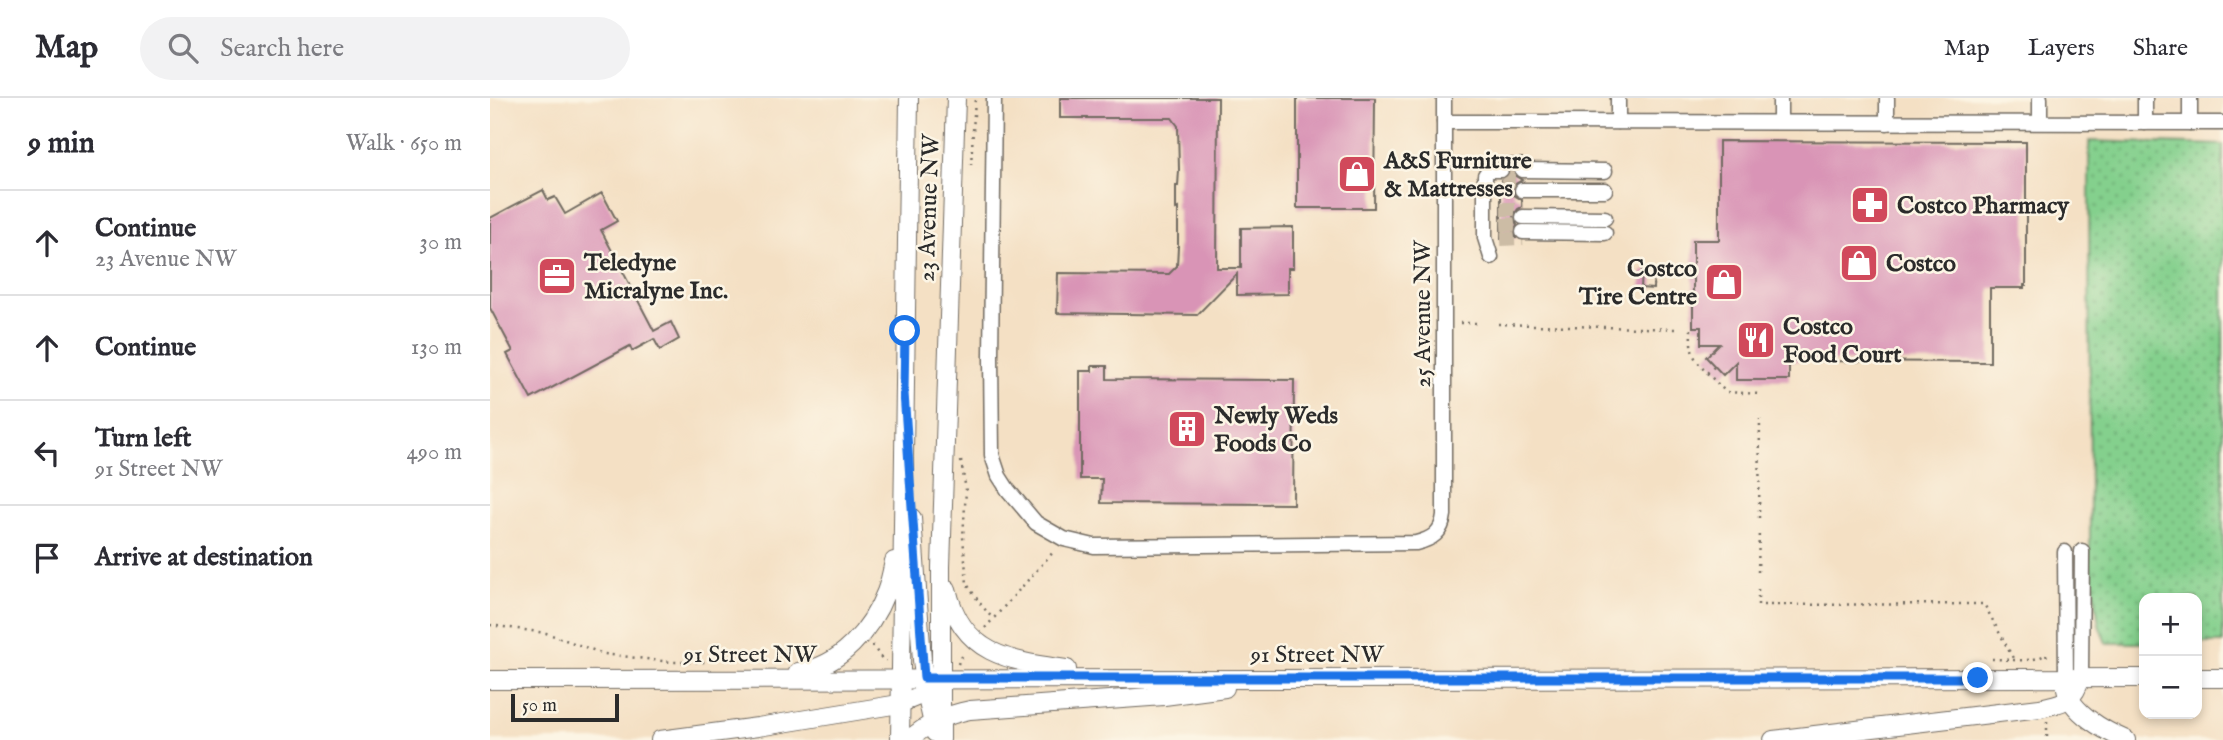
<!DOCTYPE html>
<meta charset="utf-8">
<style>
body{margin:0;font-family:"IM FELL English",serif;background:#f2f2f3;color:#2b2b33}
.controls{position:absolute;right:21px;bottom:21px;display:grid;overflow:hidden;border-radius:14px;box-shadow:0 4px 10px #0003}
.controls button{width:63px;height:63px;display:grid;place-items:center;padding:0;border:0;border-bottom:2px solid #e1e1e2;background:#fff;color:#2b2b33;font:35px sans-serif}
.scale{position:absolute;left:21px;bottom:18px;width:108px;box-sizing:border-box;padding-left:7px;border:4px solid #2b2b2b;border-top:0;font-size:19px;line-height:24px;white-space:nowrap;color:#2b2b2b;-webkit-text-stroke:5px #fcf5e5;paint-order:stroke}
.stop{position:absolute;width:21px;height:21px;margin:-16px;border:5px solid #1a73e8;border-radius:50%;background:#fff}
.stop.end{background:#1a73e8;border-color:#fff;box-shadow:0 2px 7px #0008}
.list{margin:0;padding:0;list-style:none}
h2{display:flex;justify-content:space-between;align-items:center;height:91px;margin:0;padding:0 28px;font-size:30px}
h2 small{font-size:23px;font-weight:400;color:#7c7c81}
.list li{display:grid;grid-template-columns:46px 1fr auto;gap:21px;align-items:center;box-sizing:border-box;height:105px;padding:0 28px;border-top:2px solid #e1e1e2}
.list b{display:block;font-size:26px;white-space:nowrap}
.list p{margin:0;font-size:23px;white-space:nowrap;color:#7c7c81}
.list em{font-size:23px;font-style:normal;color:#7c7c81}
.icon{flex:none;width:38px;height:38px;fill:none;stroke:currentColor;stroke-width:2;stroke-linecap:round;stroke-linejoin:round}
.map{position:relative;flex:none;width:1733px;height:642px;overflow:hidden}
header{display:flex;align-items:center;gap:42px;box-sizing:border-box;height:98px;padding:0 35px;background:#fff;border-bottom:2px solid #e1e1e2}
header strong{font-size:33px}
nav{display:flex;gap:38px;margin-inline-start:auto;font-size:24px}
.search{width:490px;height:63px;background:#f2f2f3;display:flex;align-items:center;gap:18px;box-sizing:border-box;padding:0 24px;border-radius:38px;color:#7c7c81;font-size:26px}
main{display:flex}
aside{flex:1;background:#fff}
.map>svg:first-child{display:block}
.grass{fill:url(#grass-dots);stroke:#587e5c;stroke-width:2}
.building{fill:#d994b6}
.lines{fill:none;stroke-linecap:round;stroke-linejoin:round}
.minor-tunnel{stroke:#ccbca5;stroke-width:14;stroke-dasharray:14 7;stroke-linecap:butt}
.minor-casing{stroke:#716a61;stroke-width:17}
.major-casing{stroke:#716a61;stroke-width:20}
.path{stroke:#716a61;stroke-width:2.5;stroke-dasharray:2 5;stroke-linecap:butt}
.minor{stroke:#fff;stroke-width:14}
.major{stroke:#fff;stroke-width:18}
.route{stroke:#1a73e8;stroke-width:9}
.labels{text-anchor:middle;stroke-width:5;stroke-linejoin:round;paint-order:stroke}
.poi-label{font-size:24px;font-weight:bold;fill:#2b2b2b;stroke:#fcf5e5;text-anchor:start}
.street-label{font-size:24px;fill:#2b2b2b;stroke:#fcf5e5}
</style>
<header>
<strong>Map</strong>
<div class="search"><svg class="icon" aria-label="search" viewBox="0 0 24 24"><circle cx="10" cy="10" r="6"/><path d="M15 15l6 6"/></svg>Search here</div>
<nav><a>Map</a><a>Layers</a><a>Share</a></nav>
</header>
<main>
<aside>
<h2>9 min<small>Walk · 650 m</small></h2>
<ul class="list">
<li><svg class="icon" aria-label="ahead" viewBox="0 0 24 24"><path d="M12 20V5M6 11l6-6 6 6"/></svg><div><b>Continue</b><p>23 Avenue NW</p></div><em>30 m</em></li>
<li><svg class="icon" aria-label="ahead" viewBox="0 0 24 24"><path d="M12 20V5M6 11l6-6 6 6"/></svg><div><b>Continue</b></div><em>130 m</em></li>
<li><svg class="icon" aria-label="left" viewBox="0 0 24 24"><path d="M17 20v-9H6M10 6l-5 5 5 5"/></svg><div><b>Turn left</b><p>91 Street NW</p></div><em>490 m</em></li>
<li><svg class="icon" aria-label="arrive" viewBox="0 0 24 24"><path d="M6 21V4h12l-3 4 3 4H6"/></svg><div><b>Arrive at destination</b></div></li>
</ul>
</aside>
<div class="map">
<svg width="1733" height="642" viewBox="0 0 1733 642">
<defs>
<pattern id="grass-dots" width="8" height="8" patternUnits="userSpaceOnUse" patternTransform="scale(1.75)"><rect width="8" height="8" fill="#84d08d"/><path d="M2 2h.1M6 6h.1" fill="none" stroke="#6ca973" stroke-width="1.8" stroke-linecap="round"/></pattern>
</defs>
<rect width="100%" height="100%" fill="#fcf5e5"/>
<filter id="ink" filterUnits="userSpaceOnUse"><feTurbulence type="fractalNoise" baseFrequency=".0143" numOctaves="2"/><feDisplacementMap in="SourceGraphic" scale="14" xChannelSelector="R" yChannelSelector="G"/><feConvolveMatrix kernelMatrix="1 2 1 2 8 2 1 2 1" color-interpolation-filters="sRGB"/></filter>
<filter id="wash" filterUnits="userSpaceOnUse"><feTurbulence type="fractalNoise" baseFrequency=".00686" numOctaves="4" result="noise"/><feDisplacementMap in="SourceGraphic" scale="28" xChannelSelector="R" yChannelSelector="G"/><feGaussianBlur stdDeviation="1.57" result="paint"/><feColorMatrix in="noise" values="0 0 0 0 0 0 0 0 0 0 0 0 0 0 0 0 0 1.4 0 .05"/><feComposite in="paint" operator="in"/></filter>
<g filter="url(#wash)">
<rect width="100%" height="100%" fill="#f4e0c4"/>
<path class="grass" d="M1599,43L1733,47V545H1707V500H1654V545H1616L1609,527L1600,463Z"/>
<g id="blocks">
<g class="building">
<path d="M570,0H728L727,170H751V130L803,129V170H798V196L747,197V176L707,217L567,215L568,175L679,176L687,168L688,149V110L686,111V88H688L689,72L688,28L682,20H570Z"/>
<path d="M807,0H885L884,110H807Z"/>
<path d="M1229,43L1536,44V187H1534V190H1500V264L1299,263V282H1246V264L1233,277L1216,259L1229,246H1211V229H1203V142H1229Z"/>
<path d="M1011,60H1032V62L1024,67L1022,71L1024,77L1032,82L1024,87L1022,91L1024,97L1032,102V109L1028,111L1023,118L1027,127L1023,133L1026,140L1011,141V82L1019,77L1021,71L1019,67L1011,62Z"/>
<path d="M53,92L58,102L65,99L75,116L112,95L127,123L111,132L164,233L181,224L189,241L170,252L164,241L142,253L140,248L41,301L17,256L23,253L0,210V120Z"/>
<path d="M1152,172H1164L1163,191L1151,190Z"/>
<path d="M602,268H617V281L804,282L803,406L611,405L612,381H590V273H602Z"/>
</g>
</g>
</g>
<g filter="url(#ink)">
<use href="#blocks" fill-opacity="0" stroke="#716a61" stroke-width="2"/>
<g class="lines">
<g class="minor-tunnel">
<path d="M1011,72H1032"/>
<path d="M1011,83H1032"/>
<path d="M1011,111H1033"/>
<path d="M1011,127L1033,126"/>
<path d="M1011,141L1033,140"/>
</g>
<g class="minor-casing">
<g id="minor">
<path d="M504,0L501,259L502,357L509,378L518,392L546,425L574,441L604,448L926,445C942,441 952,435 954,417V0"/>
<path d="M1128,0V24"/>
<path d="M1397,0V25"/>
<path d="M1550,0V24"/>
<path d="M1655,0V25"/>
<path d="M1700,0V25"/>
<path d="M954,24L1733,25"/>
<path d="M1290,24V0"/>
<path d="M1032,72L1115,73"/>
<path d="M1032,92H1115"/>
<path d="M1033,119L1115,120"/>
<path d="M1033,134L1115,135"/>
<path d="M1001,159L995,140V77L999,72H1011"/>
<path d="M1575,454L1576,580"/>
<path d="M1591,579L1592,453"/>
</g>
</g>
<g class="major-casing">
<g id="major">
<path d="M422,420L432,562L436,595L445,635"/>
<path d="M457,491C472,557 519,563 577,571"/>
<path d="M308,574C350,569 381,532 396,494C400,484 402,473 404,463"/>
<path d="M1707,580H1733"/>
<path d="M0,582L1654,580"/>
<path d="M1576,590C1580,614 1615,633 1636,642"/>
<path d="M170,642L268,629L409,606L436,595L442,589"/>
<path d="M410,642L419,0"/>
<path d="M419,642C435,627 458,616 480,612L674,598L735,590"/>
<path d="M451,642V469L466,0"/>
<path d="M1283,642L1550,610C1573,604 1584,605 1591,579"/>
</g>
</g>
<g class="path">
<path d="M481,67L485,0"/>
<path d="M970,225H991"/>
<path d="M1008,226L1187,231"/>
<path d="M1201,231C1200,253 1202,259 1217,275L1225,268"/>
<path d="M1217,275L1236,294L1271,296"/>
<path d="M471,363L476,392L473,439L477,486L489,504L503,521"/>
<path d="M1269,420L1270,321"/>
<path d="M1268,474L1269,432"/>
<path d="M1268,491V507L1494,506L1524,562"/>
<path d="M0,527L56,535L114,556L181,564H219"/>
<path d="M495,530L565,452"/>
<path d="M382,547L393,562H396"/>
<path d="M1502,561C1519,561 1542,566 1556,556L1557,560"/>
<path d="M468,566L469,563L475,554"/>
<path d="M1557,623V640"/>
</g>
<use href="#minor" class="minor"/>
<use href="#major" class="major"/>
</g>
</g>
<g class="lines" filter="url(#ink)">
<path class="route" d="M415,233L414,295L434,580H1488"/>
</g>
<defs>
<g id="shop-square" transform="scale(2.0125)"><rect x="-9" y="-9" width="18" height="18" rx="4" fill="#d1495b" stroke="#fcf5e5"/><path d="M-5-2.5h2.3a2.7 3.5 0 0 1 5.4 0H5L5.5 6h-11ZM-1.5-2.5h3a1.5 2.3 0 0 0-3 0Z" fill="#fff"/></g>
<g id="pharmacy-square" transform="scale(2.0125)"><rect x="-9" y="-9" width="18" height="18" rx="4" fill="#d1495b" stroke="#fcf5e5"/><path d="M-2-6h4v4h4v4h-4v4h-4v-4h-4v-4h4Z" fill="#fff"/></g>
<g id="office-square" transform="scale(2.0125)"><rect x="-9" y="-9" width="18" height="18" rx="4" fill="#d1495b" stroke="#fcf5e5"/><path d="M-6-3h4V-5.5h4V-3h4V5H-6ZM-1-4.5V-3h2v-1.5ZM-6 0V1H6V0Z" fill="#fff"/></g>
<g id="restaurant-square" transform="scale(2.0125)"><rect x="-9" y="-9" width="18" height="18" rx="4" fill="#d1495b" stroke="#fcf5e5"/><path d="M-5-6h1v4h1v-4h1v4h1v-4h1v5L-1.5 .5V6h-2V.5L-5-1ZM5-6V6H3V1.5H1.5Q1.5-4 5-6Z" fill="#fff"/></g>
<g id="building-square" transform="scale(2.0125)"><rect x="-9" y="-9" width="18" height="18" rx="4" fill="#d1495b" stroke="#fcf5e5"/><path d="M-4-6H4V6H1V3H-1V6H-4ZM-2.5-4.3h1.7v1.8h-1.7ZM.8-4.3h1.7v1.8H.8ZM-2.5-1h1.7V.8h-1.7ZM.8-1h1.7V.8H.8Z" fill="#fff"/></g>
</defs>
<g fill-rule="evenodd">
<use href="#shop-square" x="867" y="76"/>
<use href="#pharmacy-square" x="1380" y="107"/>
<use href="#shop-square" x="1369" y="165"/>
<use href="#office-square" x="67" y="178"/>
<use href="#shop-square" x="1234" y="184"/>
<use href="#restaurant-square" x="1266" y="242"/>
<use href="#building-square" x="697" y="331"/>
</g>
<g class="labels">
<g class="poi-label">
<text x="894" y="70">A&amp;S Furniture<tspan x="894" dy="28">&amp; Mattresses</tspan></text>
<text x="1407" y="115">Costco Pharmacy</text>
<text x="94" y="172">Teledyne<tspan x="94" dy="28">Micralyne Inc.</tspan></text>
<text x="1396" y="173">Costco</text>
<text x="1207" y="178" text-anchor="end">Costco<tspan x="1207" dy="28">Tire Centre</tspan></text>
<text x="1293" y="236">Costco<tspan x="1293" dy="28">Food Court</tspan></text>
<text x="724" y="325">Newly Weds<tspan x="724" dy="28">Foods Co</tspan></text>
</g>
<g class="street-label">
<text transform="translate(438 110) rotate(-88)" y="8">23 Avenue NW</text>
<text transform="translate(932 216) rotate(-90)" y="8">25 Avenue NW</text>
<text x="260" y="564">91 Street NW</text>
<text x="827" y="564">91 Street NW</text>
</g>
</g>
</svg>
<div class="controls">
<button>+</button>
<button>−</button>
</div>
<div class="scale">50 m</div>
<div class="stop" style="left:415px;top:233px"></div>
<div class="stop end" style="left:1488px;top:580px"></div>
</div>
</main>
